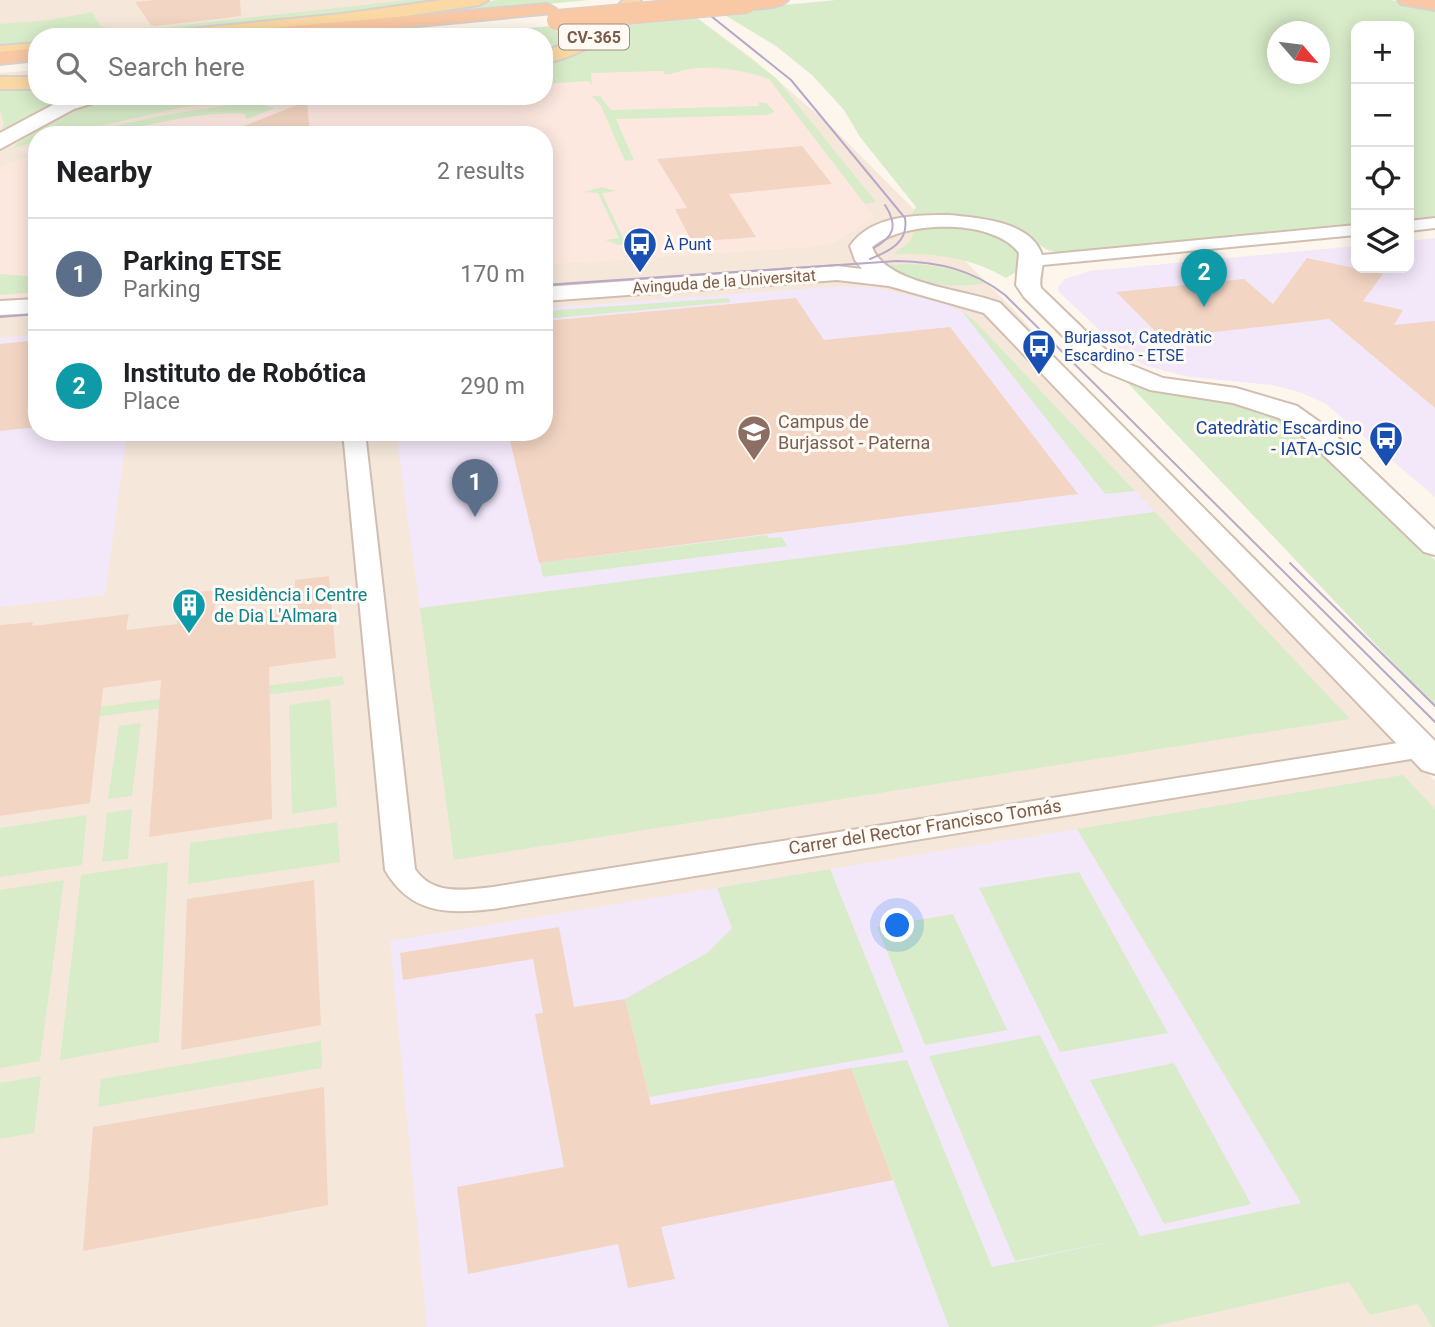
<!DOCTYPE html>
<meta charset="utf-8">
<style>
body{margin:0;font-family:Roboto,sans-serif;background:#f6f6f6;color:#202124}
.controls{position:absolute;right:21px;top:21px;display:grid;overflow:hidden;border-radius:14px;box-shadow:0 4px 18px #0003}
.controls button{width:63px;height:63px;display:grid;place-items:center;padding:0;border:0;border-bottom:2px solid #e0e0e0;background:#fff;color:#202124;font:35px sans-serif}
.compass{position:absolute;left:1267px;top:21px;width:63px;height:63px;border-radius:50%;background:#fff;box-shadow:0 4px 18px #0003;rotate:118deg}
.you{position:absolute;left:898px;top:926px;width:24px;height:24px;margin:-18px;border:5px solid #fff;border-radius:50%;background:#1a73e8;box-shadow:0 0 0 10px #1a73e833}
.badge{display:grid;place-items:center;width:46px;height:46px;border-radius:50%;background:#e76f51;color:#fff;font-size:23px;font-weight:700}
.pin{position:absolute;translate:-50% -58px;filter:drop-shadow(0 2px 4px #0008)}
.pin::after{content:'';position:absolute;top:37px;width:24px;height:21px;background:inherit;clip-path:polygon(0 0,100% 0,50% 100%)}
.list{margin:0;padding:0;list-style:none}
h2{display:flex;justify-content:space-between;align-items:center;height:91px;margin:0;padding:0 28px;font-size:30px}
h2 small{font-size:23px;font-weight:400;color:#757577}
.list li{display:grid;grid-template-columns:46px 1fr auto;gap:21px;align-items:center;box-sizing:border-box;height:112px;padding:0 28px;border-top:2px solid #e0e0e0}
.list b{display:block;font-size:26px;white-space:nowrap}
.list p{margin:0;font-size:23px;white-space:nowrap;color:#757577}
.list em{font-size:23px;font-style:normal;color:#757577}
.icon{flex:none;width:38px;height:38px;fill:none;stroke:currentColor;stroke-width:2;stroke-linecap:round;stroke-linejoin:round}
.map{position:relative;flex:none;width:1435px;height:1327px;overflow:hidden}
.search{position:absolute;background:#fff;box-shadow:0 4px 18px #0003;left:28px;top:28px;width:525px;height:77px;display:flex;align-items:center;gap:18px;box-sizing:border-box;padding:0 24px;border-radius:28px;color:#757577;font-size:26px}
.panel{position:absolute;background:#fff;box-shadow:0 4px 18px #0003;left:28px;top:126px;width:525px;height:315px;border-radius:28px}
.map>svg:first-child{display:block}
.residential{fill:#f5e8da;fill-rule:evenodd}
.commercial{fill:#fde8e0}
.education{fill:#f3e8fa}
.green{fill:#d8ecc9;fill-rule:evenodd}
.building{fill:#f3d5c3}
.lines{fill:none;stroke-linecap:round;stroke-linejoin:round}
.minor-casing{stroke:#d1beb0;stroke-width:4}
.tertiary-casing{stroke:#d1beb0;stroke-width:4}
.secondary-casing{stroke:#d6c0b0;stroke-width:4}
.primary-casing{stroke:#dad1cd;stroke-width:4}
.trunk-casing{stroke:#dad1cd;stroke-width:4}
.minor{fill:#fff;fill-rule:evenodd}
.tertiary{fill:#fff;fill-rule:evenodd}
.secondary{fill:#fff;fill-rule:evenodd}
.primary{fill:#fbd9a5;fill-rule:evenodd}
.trunk{fill:#f9c8a4;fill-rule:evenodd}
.tram{stroke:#b9a8c9;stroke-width:2}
.trunk-bridge-casing{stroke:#dad1cd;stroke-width:22;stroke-linecap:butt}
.trunk-bridge{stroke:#f9c8a4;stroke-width:20}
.labels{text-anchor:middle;stroke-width:6;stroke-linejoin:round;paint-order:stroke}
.shield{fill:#fffaf3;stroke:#a28b7f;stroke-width:2}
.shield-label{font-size:16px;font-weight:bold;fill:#7a5c4d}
.far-transit-label{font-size:16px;fill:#164399;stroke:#fffaf3;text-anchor:start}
.far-street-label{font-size:16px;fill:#7a5c4d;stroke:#fffaf3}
.education-label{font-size:18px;fill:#785e54;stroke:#fffaf3;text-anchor:start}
.transit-label{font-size:18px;fill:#164399;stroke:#fffaf3;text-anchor:end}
.culture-label{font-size:18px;fill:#0d838f;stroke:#fffaf3;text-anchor:start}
.street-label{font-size:18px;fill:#7a5c4d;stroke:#fffaf3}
</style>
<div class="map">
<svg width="1435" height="1327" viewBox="0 0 1435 1327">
<rect width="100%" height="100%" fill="#fdf6ec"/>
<g class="residential">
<path d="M0,0H444L286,20L37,37L0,45Z"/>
<path d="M693,15L753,59L833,128L1012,308L1435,781V1327H0V73L37,70V96H544V37H416ZM37,135H544V432H37Z"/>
</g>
<g class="commercial">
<path d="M622,62L734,71L769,79L873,215L868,222L835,242L808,247L544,265V135H72L165,115L249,102L282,110L304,101L374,96H544V75Z"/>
<path d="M37,144V300L0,302V167L30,156L18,149Z"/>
</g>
<g class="education">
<path d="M1435,238V497L1326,404L1302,393L1273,385L1189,377L1147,366L1126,355L1058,291V287L1065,279L1090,271L1356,246V268H1409V241Z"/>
<path d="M843,286L877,288L944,303L969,315L1155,512L420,608L396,432H544V308Z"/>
<path d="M37,335V432H197L126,440L105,595L0,607V338Z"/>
<path d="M1077,829L1349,1282L1151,1327H427L390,941Z"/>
</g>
<g class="green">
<path d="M408,0H458L261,23L109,37H37V43L0,46V24L50,20L92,12L101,27L117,29L156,28Z"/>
<path d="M497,0H590L357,22Z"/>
<path d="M836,0H1391L1435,8V217L1409,220V26H1356V224L1062,253L1047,250L1022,232L909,218L916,207L860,137L844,110L812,75L776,46L718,11ZM1278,32H1320V74H1278Z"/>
<path d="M693,15L776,78L876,202L865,204L769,79C745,70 710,64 685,70C676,72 672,75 663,74L665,72L663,71L591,73L592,85L588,81L544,84V64C577,53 611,43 635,18L687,20Z"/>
<path d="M606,21L566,44L544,52V37H430Z"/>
<path d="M0,87H37V96H83L0,138L4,123L0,110Z"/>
<path d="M114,96H282L184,107L60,135H37V141L14,148L17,143C54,122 70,107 114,96Z"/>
<path d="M592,96H600L611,110L759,106V102L766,103L775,112L766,115L616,119L634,160L625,161L601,106Z"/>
<path d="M249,102L275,108L247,119L244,114C185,110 130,135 72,135L165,115Z"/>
<path d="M602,187L616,191L602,193L623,238L637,237L635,242L619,245L605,240L619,238L598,193L584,192Z"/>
<path d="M950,225C981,230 999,232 1023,253L1021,269L1006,278C971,257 933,253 893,254L910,242L915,227Z"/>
<path d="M908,264C936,265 962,269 986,283C947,290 914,282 880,265Z"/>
<path d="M0,274L37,277V292L0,295Z"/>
<path d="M728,298L731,302L544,319V311Z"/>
<path d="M961,310L975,321L1135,491L1105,494Z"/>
<path d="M1122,377L1241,401L1298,425L1435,560V707Z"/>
<path d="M1155,512L1350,719L454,860L420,608Z"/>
<path d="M767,535L768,538L782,537L787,546L543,577L540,563Z"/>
<path d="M343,676L344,685L0,729V719Z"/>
<path d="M330,699L337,807L292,814L289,705Z"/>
<path d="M141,723L132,796L108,799L119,726Z"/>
<path d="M1403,775L1435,809V1327H1432L1418,1304L1370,1315L1349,1282L1151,1327H949L851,1068L907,1060L992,1267L1128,1238L1015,1261L929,1056L1040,1035L1140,1236L1301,1203L1077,829Z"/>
<path d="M132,809L128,859L102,862L107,813Z"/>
<path d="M87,815L82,865L0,877V828Z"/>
<path d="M337,822L340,862L188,884L190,843Z"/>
<path d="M168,862L159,1042L60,1060L81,875Z"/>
<path d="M830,869L904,1052L649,1097L625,999L707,953L732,928L717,888Z"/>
<path d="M1079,872L1168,1033L1060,1052L979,888Z"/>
<path d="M64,880L40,1061L0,1068V890Z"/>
<path d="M953,914L1007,1030L925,1045L877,927Z"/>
<path d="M321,1041L322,1068L98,1107L101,1079Z"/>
<path d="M1174,1063L1251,1204L1164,1224L1090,1080Z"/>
<path d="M41,1076L34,1133L0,1139V1083Z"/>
</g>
<g class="building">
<path d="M156,0H240L241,16L156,26L151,25L135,2Z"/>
<path d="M307,101L310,135H227L226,133Z"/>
<path d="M802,146L832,184L729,194L756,237L692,242L675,209L687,208L657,159Z"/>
<path d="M1307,258L1383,274L1363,301L1403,310L1394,325L1435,321V408L1329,319L1162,338L1116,292L1244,279L1273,304Z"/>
<path d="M796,298L824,340L950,327L1078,494L539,563L508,432H544V321Z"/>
<path d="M37,340V427L0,431V344Z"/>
<path d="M329,576L336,658L269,667L272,819L149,837L161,680L103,688L90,803L0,816V625L33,622L32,626L129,614L126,630L177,624L179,594L216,590L214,617L295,606V580Z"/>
<path d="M314,880L321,1025L181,1050L187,899Z"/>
<path d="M559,927L574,1007L625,999L651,1105L851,1068L893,1180L661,1227L675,1279L628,1288L618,1244L468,1274L457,1187L564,1167L535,1014L543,1013L533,959L403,980L400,953Z"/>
<path d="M324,1087L328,1205L83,1251L93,1127Z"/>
</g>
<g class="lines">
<g class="minor-casing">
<g id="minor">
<path d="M1435,218V228L1409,231V221Z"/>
<path d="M1356,225V235L1032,266L1023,261L1032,256Z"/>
<path d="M343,432H365L415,869C433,896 465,890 493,887L1423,739L1433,742L1435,751L1423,757L493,909C446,914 411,914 385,870Z"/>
</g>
</g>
<g class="tertiary-casing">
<g id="tertiary">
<path d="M949,215C978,218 1031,221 1042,255C1045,266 1038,278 1041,288L1100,345L1121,361L1163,378L1236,388L1297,406L1328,428L1435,530V555L1424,552L1308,440L1279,418L1233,403L1150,390L1103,371L1082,355L1024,297L1016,285L1019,253C994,218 903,220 872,247C886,285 965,289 1000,303L1435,741V774L1422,770L984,313L889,286L837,280L544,301V287L837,266L862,269L855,260L850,246C871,215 916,215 949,215Z"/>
<path d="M37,299V313L0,315V301Z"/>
</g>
</g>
<g class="secondary-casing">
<path id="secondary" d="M73,96H106L103,100L74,109L0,149V133L60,101Z"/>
</g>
<g class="primary-casing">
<g id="primary">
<path d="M442,0H488L479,5C373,21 267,37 160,37L169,31L341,14Z"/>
<path d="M623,0H641C617,35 585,54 544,64V51C576,41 602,27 623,0Z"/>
<path d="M37,43V55L0,58V46Z"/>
<rect x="0" y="77" width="37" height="12"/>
</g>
</g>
<g class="trunk-casing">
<g id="trunk">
<path d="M740,0H788C779,9 753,10 741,7L738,3Z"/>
<path d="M1398,0H1435V10L1401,4Z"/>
<path d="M547,4L556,9L553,13L303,37H228L237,31Z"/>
<path d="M37,48V60L0,64V52Z"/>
</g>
</g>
<use href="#minor" class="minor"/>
<use href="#tertiary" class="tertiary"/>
<use href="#secondary" class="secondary"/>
<use href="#primary" class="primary"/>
<use href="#trunk" class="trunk"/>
<g class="tram">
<path d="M691,0L791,80L905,218C909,242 890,251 870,259"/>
<path d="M874,248C895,236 898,225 885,205"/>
<path d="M544,285L897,261C938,262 972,269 1005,295L1435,722"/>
<path d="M0,317L37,314"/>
<path d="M1290,563L1435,706"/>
</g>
<g class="trunk-bridge-casing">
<path id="trunk-bridge" d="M557,20L747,3"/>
</g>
<use href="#trunk-bridge" class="trunk-bridge"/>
</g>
<defs>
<g id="bus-pin" transform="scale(1.75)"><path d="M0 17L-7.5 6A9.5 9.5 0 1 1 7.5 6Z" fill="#1a4fb4" stroke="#fffaf3"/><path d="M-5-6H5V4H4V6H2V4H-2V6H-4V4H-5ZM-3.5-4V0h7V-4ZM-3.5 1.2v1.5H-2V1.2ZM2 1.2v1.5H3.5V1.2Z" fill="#fff"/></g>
<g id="university-pin" transform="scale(1.75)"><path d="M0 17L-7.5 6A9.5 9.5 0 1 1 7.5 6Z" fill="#8d6e63" stroke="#fffaf3"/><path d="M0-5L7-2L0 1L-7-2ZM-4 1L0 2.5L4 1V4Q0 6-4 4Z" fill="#fff"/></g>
<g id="building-pin" transform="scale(1.75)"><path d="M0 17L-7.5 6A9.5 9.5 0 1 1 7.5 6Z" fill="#0f9aa8" stroke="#fffaf3"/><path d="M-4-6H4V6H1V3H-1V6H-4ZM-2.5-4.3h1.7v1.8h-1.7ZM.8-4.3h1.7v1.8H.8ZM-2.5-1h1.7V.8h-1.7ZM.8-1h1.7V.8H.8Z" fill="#fff"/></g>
</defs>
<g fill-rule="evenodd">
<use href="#bus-pin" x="640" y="244"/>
<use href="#bus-pin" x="1039" y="346"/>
<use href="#university-pin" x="754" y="432"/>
<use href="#bus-pin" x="1386" y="438"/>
<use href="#building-pin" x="189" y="605"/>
</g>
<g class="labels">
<rect class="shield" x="559" y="24.5" width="70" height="25" rx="5"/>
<g class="shield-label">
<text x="594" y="43">CV-365</text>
</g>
<g class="far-transit-label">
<text x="664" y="250">À Punt</text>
<text x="1064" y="343">Burjassot, Catedràtic<tspan x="1064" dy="18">Escardino - ETSE</tspan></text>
</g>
<g class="far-street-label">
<text transform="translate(724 281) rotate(-4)" y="6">Avinguda de la Universitat</text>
</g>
<g class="education-label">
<text x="778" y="428">Campus de<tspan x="778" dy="21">Burjassot - Paterna</tspan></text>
</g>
<g class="transit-label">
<text x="1362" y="434">Catedràtic Escardino<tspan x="1362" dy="21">- IATA-CSIC</tspan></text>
</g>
<g class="culture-label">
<text x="214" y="601">Residència i Centre<tspan x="214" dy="21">de Dia L'Almara</tspan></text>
</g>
<g class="street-label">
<text transform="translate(925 827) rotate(-9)" y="6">Carrer del Rector Francisco Tomás</text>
</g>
</g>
</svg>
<div class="controls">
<button>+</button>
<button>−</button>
<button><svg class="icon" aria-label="locate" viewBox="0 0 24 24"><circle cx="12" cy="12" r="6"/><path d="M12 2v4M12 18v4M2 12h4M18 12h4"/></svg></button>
<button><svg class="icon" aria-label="layers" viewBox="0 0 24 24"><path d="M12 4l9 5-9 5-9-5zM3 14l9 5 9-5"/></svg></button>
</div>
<svg class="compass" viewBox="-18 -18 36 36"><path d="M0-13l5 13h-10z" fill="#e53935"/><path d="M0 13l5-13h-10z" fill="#757577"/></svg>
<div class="you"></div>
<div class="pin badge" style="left:475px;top:517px;background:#5c6f8a">1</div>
<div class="pin badge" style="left:1204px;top:307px;background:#0f9aa8">2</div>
<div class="search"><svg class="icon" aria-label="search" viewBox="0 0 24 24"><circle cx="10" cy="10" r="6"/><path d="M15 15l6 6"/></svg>Search here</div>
<section class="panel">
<h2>Nearby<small>2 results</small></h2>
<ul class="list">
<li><span class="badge" style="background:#5c6f8a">1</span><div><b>Parking ETSE</b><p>Parking</p></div><em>170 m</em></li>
<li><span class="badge" style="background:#0f9aa8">2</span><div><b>Instituto de Robótica</b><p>Place</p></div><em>290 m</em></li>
</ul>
</section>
</div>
